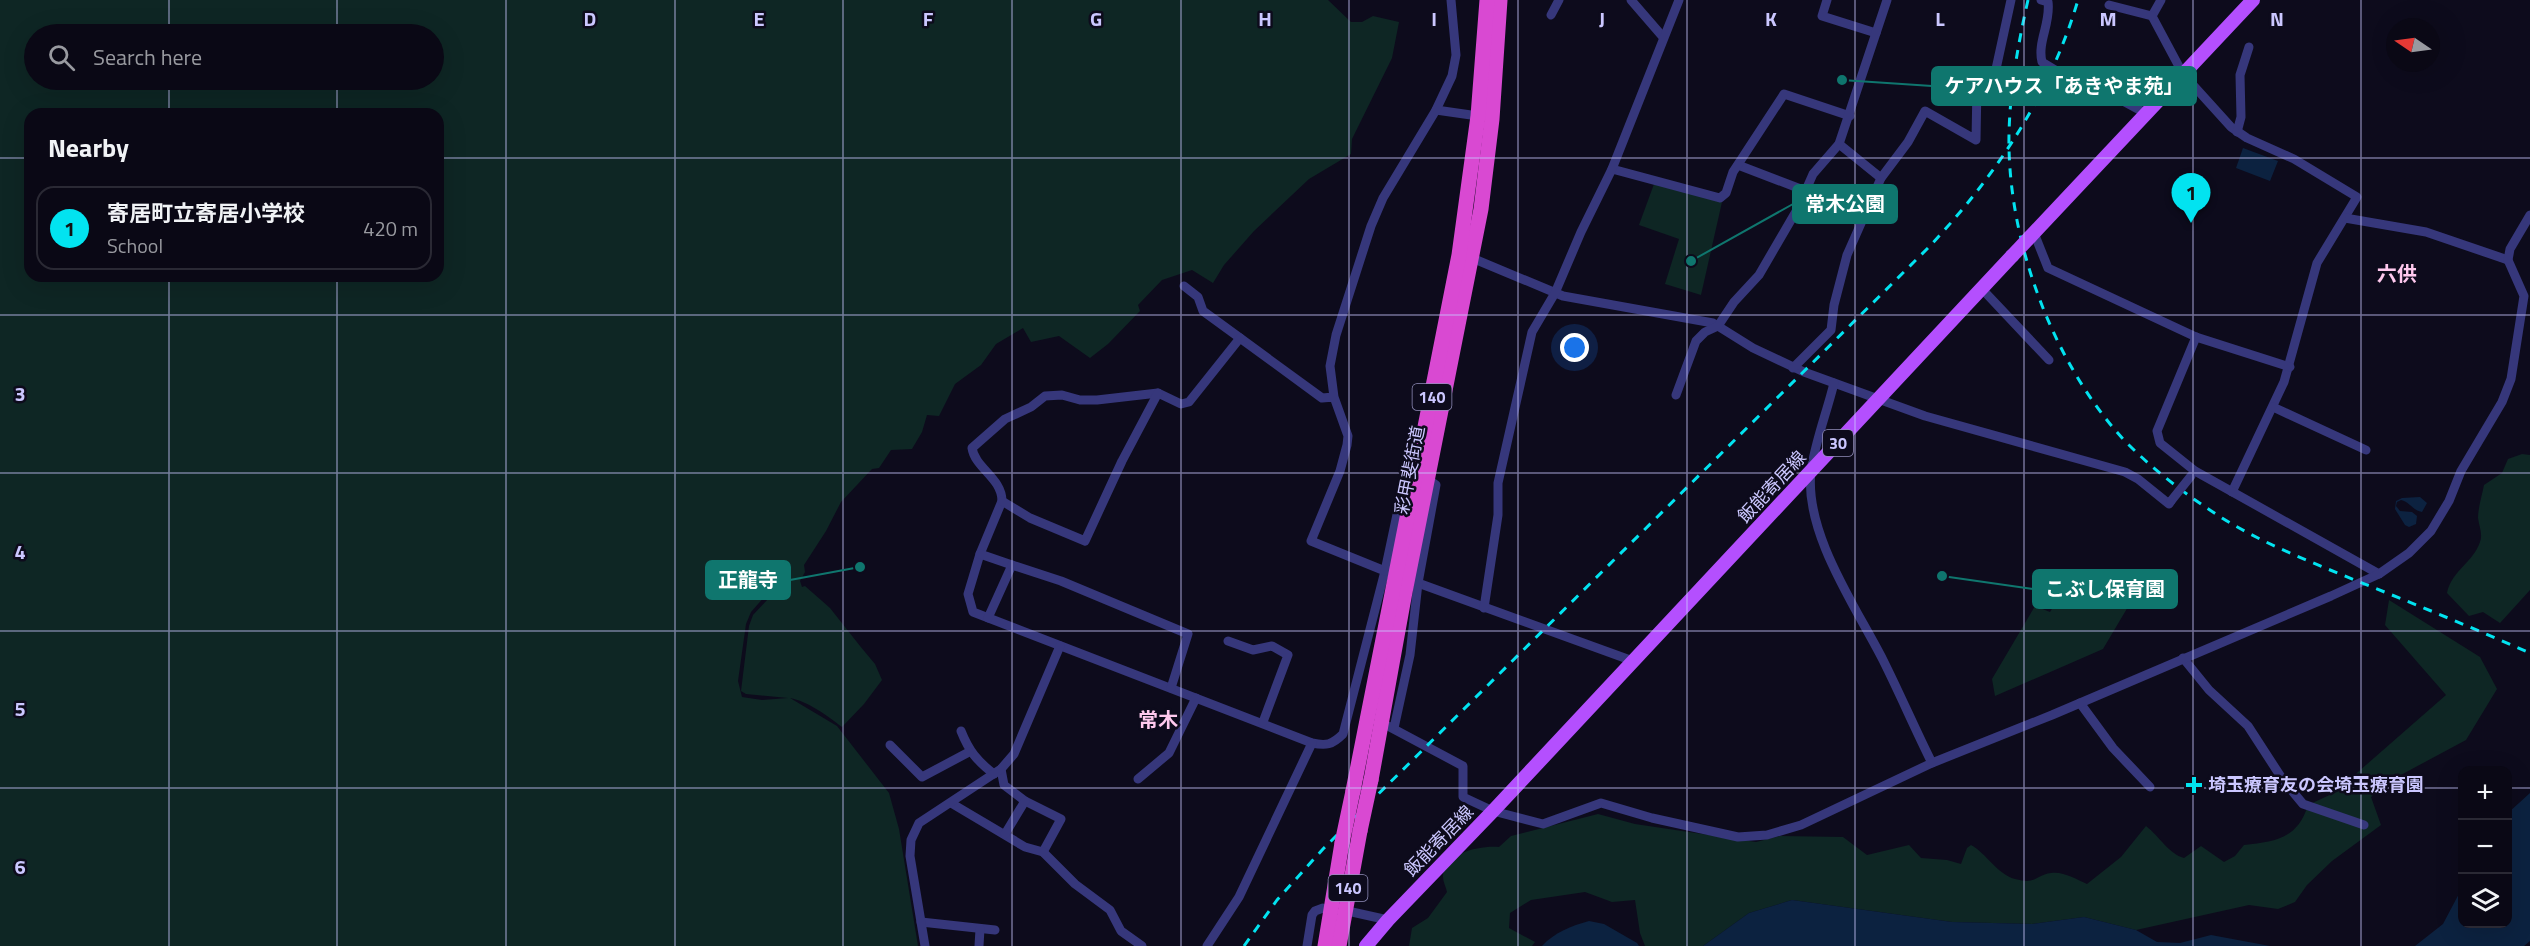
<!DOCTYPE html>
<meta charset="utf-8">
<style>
body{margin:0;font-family:"Titillium Web","Noto Sans JP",sans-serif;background:#13111e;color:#f1f3f6}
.controls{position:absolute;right:18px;bottom:18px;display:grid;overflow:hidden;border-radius:12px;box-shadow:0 6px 24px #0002}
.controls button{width:54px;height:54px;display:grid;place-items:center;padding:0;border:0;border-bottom:2px solid #2a2934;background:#0a0815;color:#f1f3f6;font:30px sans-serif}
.compass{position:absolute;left:2386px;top:18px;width:54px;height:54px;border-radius:50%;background:#0a0815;box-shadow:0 6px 24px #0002;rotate:283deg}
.you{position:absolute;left:1575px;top:348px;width:21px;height:21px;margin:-15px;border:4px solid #fff;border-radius:50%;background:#1a73e8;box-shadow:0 0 0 9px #1a73e833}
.badge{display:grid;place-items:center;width:39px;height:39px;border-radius:50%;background:#02e3f0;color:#111;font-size:20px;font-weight:700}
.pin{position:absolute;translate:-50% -50px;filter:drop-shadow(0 2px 3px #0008)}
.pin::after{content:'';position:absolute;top:32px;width:21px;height:18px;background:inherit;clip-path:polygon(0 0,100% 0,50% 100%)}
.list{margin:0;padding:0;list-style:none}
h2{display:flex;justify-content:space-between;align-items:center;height:78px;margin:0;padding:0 24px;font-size:26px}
h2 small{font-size:20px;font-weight:400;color:#999aa0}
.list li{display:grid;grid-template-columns:39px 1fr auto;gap:18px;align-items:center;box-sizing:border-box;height:84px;margin:0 12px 12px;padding:0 12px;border:2px solid #2a2934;border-radius:18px}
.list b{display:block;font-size:22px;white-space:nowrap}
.list p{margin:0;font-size:20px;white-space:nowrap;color:#999aa0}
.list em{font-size:20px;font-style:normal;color:#999aa0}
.icon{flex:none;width:33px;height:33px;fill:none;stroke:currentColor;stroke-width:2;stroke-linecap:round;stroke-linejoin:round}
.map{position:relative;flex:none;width:2530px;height:946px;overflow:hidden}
.search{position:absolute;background:#0a0815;box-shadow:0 6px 24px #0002;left:24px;top:24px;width:420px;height:66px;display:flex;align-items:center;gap:15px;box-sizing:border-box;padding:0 21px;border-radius:33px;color:#999aa0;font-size:22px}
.panel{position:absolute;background:#0a0815;box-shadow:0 6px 24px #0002;left:24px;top:108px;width:420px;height:174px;border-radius:18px}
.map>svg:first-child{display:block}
.green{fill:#0e2624;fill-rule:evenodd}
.water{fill:#0c2240}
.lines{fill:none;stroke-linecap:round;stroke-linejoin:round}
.minor{stroke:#36377b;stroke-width:9}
.primary{stroke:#b44ffe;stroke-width:14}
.trunk{stroke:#d949d2;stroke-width:15}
.rail{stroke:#02e3f0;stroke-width:3;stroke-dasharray:9 8;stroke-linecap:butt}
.minor-bridge{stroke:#36377b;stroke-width:9}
.primary-bridge{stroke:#b44ffe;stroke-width:14}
.trunk-bridge{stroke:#d949d2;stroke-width:15}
.grid{fill:none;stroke:#cbc7ff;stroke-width:1.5;stroke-opacity:0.55}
.poi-dot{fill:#02e3f0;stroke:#0d0b1c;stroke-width:2}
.labels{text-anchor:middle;stroke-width:5;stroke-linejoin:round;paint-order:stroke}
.shield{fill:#0d0b1c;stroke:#928fbb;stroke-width:1.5}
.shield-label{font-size:16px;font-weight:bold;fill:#cbc7ff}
.street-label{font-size:18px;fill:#cbc7ff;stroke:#0d0b1c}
.poi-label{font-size:18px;font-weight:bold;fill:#cbc7ff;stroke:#0d0b1c;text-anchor:start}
.neighbourhood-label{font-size:20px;font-weight:bold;fill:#ffc9ee;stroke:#0d0b1c}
.grid-label{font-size:20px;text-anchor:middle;font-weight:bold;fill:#cbc7ff;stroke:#0d0b1c;stroke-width:5;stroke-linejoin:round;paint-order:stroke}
.leader{fill:none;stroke:#0f766e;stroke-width:2}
.callout-dot{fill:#0f766e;stroke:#0d0b1c;stroke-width:2}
.callout{fill:#0f766e;stroke:#0f766e;stroke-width:2}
.callout-label{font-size:20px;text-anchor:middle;font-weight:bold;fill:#fff}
</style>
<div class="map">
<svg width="2530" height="946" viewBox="0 0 2530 946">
<rect width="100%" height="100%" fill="#0d0b1c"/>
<g class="green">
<path d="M0,0H1328L1351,22H1362L1373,16L1399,22L1392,58L1352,139L1351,154L1309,179L1254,231L1224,265L1213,283L1192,270L1162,280L1138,305L1140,311L1108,344L1090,358L1059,336L1031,342L1023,328L996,344L981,365L955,384L939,416L927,415L922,432L912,449L891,450L879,468L872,469L841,502L826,531L804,565L805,572L800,581L802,587L805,586L830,608L860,646L875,664L882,680L864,704L842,727C828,716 807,701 790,698L837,726L889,793L899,829L918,946H0ZM34,34H434V80H34ZM30,114H438V276H30ZM765,596L779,600L768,599L753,615L749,626L741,691L746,694L788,698L762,700L742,697L738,681L746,624L751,612Z"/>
<path d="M1654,184L1722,202L1701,295L1665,284L1679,239L1639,225Z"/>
<path d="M2522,454L2530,455V590L2500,623L2483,612L2469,616L2447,593C2452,570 2473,563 2480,542C2483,534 2479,526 2478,518C2478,508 2482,495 2484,485L2502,473L2508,459Z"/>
<path d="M2076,569L2105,575L2135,595L2103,649L1995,696L1992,679L2035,606L2050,612Z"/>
<path d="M2389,600L2480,657L2497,689L2466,740L2397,777L2371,797L2381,825L2332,861L2307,885L2295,902L2278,909L2249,905L2136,930L2084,917L2032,924L1952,922L1792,900L1749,913L1703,946H1645L1640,933L1635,900L1612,902L1585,892L1531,900L1510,913L1509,928L1535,942L1532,946H1409L1412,928L1428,918L1447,892C1446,887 1443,882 1443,877C1442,853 1481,845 1499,847L1511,836L1598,814L1635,824L1756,842L1780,836L1843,837L1867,855L1909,845L1921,858L1947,860L1961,864L1967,848L1971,845C1987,854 1997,874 2015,879C2037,885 2035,875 2051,873C2063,871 2076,879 2087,884L2121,857L2146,826C2160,837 2169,854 2184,858L2201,846L2224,862L2235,856L2244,845C2276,842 2298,838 2308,805L2334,793L2446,695L2385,625Z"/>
</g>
<g class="water">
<path d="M2243,148L2278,161L2270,181L2236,168Z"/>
<path d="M2420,497L2427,503L2422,512C2412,510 2410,502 2401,500L2397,502L2396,506L2400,511L2412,512L2417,516L2416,524L2409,527L2405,525L2395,509L2396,501L2402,498Z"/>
<path d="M2530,793V941L2524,946H2415L2443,924L2462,888V924H2508V813Z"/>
<path d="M1792,900L1952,922L2032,924L2084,917L2136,930L2157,942L2180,943L2211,935L2270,946H1703L1749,913Z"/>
<path d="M1589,921L1604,924L1637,943L1639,946H1542C1555,932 1571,926 1589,921Z"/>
</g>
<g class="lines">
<g class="minor">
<path d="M1631,0L1663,37"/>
<path d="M1827,0L1822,16L1876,33"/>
<path d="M2041,0L2048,2C2051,23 2037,42 2042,62L2062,74L2090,83L2147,114"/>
<path d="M2161,0L2152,16L2183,74L2231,127L2247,138L2294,159L2357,197L2317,263L2284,382L2232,492"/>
<path d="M2109,5L2152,16"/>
<path d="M1551,15L1559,0"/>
<path d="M1436,110L1478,116"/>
<path d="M2237,132L2241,117L2240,75L2249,47"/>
<path d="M1839,144L1881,178"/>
<path d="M1738,165L1806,191"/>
<path d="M1612,169L1720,198L1726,193L1733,172L1784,94L1850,116"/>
<path d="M2345,218L2426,232L2508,260"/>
<path d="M2034,233L2048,268L2196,337L2290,367"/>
<path d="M1472,258L1563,296L1713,323L1753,348L1804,372L1925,416L2125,472L2138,479L2169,504L2171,501"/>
<path d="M1184,286L1198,297L1203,311L1240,338"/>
<path d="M1982,289L2049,360"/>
<path d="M2196,337L2157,431L2160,443L2195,471L2379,574"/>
<path d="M1793,368L1831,330L1834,305L1847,255L1881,178L1908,142L1925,111L1976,140L1977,84L1996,69L2011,0"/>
<path d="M1834,383C1827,412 1815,442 1811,471C1804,533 1856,607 1883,660C1900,694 1915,729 1932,763"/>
<path d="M1676,395L1696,341L1705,332L1718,326L1734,302L1759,275L1798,208L1813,174L1839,144L1887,0"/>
<path d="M1334,397L1322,398L1240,338L1189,402L1181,404L1158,393L1097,400H1080L1062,395L1045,396L1031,407L1005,419L972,448C975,468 1002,478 1002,501L980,554L968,594L973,612L1312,743C1326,746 1332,745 1343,734L1385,571L1311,541L1340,471L1347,445L1348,436L1334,397L1330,366L1336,335L1371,226L1383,198L1436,110L1452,76L1456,55L1451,0"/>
<path d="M2273,407L2366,450"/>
<path d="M1002,501L1030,518L1085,541L1122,461L1158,393"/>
<path d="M980,554L1012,565L988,618"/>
<path d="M1012,565L1061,581L1188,634L1171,688"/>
<path d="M1385,571L1402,491L1406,480L1416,475"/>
<path d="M1418,583L1633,661"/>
<path d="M1484,608L1498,515V483L1532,332L1555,293L1581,232L1612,169L1679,0"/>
<path d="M1228,641L1253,650L1272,646L1288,655L1263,722"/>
<path d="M2183,658L2209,690L2248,726L2283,780L2303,804L2364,825"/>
<path d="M2080,703L2113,748L2150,787"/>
<path d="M1388,726L1463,766V797L1493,811L1543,824L1601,803L1652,818L1738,837L1767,835L1801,825L1932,763L2052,715L2331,596L2379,574L2409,553L2431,531L2449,501L2461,471L2502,402L2511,379L2524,296L2508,260L2510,249L2530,215"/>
<path d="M1394,728L1410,655L1418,583L1436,485L1429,480"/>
<path d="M961,731C969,751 977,761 994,774"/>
<path d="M890,745L922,777L969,752"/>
<path d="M1001,769L1004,785L1025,801L1061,819L1043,852"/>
<path d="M1138,779L1169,753L1196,698"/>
<path d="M951,803L1025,847L1043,852L1075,884L1110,910L1121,931L1142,946"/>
<path d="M1005,834L1025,801"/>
<path d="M1352,912L1388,920"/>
<path d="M921,922L995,930"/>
<path d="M925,946L910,856L911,840L919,823L1001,769L1014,754L1060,646"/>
<path d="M979,946L980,929"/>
<path d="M1207,946L1239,897L1312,743"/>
<path d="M1307,946L1312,915L1315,911L1323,908"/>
</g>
<g class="primary">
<path d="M2030,237L2253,0"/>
<path d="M1366,946L1388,920L1493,811L2012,256"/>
</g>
<g class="trunk">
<path d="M1371,780L1405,592L1481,209L1492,119L1500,0"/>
<path d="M1353,791L1459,255L1478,116L1487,0"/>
<path d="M1325,946L1342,843"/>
<path d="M1339,946L1360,831"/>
</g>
<g class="rail">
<path d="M2028,0C2018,44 2010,89 2009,134C2007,239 2052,361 2123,439C2152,469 2186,495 2222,518C2264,544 2311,562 2357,581C2415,604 2473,628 2530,653"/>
<path d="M1244,946L1277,900L1323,849L1928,248C1996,176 2050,95 2078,0"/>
</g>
<path class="minor-bridge" d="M2171,501L2191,476"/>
<path class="primary-bridge" d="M2012,256L2030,237"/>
<g class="trunk-bridge">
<path d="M1360,831L1371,780"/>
<path d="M1342,843L1353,791"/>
</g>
</g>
<path class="grid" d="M169,0V34M337,0V34M506,0V946M675,0V946M843,0V946M1012,0V946M1181,0V946M1349,0V946M1518,0V946M1687,0V946M1855,0V946M2024,0V946M2193,0V946M2361,0V946M169,80V114M337,80V114M0,158H30M438,158H2530M169,276V946M337,276V946M0,315H2530M0,473H2530M0,631H2530M0,788H2462M2508,788H2530"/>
<path class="poi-dot" d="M2191 776h6v6h6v6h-6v6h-6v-6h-6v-6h6z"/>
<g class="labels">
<g class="shield">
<rect x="1412.5" y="384" width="39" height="26" rx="4.5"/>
<rect x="1823" y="430" width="30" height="26" rx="4.5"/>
<rect x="1328.5" y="875" width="39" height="26" rx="4.5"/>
</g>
<g class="shield-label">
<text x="1432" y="403">140</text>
<text x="1838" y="449">30</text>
<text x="1348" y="894">140</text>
</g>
<g class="street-label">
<text transform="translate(1410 470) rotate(-79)" y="6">彩甲斐街道</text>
<text transform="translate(1772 487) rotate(-47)" y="6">飯能寄居線</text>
<text transform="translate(1439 841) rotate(-46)" y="6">飯能寄居線</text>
</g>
<g class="poi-label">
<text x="2208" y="791">埼玉療育友の会埼玉療育園</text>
</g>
<g class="neighbourhood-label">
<text x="2397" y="281">六供</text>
<text x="1158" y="727">常木</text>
</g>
</g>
<g class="grid-label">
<text x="590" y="26">D</text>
<text x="759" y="26">E</text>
<text x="928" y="26">F</text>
<text x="1096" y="26">G</text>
<text x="1265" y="26">H</text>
<text x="1434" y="26">I</text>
<text x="1602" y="26">J</text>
<text x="1771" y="26">K</text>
<text x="1940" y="26">L</text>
<text x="2108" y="26">M</text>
<text x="2277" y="26">N</text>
<text x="20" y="401">3</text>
<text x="20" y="559">4</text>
<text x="20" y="716">5</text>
<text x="20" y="874">6</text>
</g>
<path class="leader" d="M1842 80L1932 86M1691 261L1793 204M860 567L790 580M1942 576L2033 589"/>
<g class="callout-dot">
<circle cx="1842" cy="80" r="6"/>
<circle cx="1691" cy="261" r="6"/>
<circle cx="860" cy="567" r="6"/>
<circle cx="1942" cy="576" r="6"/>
</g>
<g class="callout">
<rect x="1932" y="67" width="264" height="38" rx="6"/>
<rect x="1793" y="185" width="104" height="38" rx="6"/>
<rect x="706" y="561" width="84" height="38" rx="6"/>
<rect x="2033" y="570" width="144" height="38" rx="6"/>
</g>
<g class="callout-label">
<text x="2064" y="93">ケアハウス「あきやま苑」</text>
<text x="1845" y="211">常木公園</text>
<text x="748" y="587">正龍寺</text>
<text x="2105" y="596">こぶし保育園</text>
</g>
</svg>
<div class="controls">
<button>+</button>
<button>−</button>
<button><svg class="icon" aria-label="layers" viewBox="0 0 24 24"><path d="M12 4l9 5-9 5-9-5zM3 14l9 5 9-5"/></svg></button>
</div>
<svg class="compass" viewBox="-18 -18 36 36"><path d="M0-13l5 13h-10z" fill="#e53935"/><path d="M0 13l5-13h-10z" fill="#999aa0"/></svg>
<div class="you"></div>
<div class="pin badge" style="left:2191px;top:223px">1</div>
<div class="search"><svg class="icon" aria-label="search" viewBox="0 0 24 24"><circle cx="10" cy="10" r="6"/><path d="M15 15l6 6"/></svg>Search here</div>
<section class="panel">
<h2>Nearby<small></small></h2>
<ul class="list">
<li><span class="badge">1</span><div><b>寄居町立寄居小学校</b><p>School</p></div><em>420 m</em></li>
</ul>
</section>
</div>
